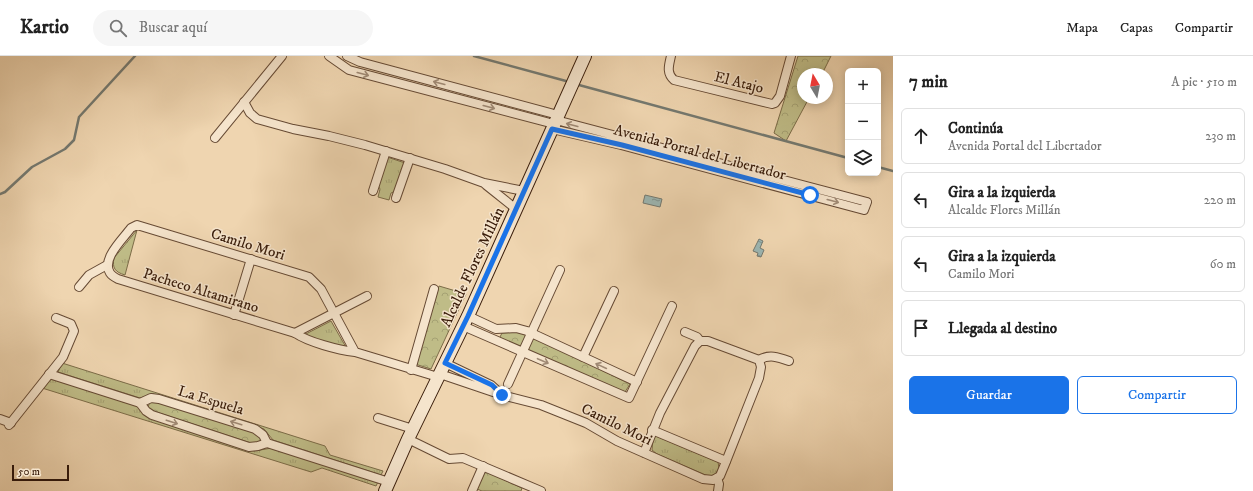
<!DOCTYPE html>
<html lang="es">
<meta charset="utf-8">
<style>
body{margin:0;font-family:"IM FELL DW Pica",serif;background:#f6f6f6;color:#222}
.controls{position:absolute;right:12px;top:12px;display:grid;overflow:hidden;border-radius:6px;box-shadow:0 2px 10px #0003}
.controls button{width:36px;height:36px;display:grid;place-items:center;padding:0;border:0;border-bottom:1px solid #e0e0e0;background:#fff;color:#222;font:20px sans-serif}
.compass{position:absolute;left:797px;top:12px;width:36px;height:36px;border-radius:50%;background:#fff;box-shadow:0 2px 10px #0003;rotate:350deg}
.scale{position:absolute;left:12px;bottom:10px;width:57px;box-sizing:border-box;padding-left:4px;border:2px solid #391c0a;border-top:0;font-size:11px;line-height:14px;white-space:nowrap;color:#391c0a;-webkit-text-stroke:3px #f5e4cc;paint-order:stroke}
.stop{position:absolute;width:12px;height:12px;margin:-9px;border:3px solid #1a73e8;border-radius:50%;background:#fff}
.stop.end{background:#1a73e8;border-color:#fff;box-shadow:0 1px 4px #0008}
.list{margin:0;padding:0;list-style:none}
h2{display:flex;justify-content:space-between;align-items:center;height:52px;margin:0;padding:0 16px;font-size:17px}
h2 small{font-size:13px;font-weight:400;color:#767676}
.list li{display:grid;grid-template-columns:26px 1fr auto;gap:12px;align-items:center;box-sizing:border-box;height:56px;margin:0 8px 8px;padding:0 8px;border:1px solid #e0e0e0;border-radius:6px}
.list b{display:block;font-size:15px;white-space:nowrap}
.list p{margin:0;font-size:13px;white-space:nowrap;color:#767676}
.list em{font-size:13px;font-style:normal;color:#767676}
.actions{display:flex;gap:8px;padding:12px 16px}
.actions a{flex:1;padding:9px 0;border:1px solid #1a73e8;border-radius:6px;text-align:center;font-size:14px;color:#1a73e8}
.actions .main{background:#1a73e8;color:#fff}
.icon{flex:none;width:22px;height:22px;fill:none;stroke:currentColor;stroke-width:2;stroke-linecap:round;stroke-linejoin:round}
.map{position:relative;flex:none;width:893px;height:435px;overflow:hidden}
header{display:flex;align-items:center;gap:24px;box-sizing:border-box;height:56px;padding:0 20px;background:#fff;border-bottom:1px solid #e0e0e0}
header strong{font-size:19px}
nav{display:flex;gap:22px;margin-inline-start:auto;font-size:14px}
.search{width:280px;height:36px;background:#f6f6f6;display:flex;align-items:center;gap:10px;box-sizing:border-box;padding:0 14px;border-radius:22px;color:#767676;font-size:15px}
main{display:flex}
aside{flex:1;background:#fff}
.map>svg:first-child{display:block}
.grass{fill:url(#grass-tufts);stroke:#7c6c48}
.forest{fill:url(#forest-crowns);stroke:#7c6c48}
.water{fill:url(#water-ripples);stroke:#747970}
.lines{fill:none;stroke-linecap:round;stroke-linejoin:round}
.stream{stroke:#747970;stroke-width:2.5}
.street-casing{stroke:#664a34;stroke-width:10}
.secondary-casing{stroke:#391c0a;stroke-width:14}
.street{stroke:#f5e4cc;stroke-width:8}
.secondary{stroke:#f5e4cc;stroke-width:12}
.oneway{stroke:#a08a75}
.route{stroke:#1a73e8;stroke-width:5}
.labels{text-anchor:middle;stroke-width:3;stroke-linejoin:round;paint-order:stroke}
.street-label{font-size:15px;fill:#391c0a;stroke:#f5e4cc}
</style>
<header>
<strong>Kartio</strong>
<div class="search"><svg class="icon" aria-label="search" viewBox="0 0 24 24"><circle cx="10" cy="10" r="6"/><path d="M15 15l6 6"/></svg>Buscar aquí</div>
<nav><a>Mapa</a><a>Capas</a><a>Compartir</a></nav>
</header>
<main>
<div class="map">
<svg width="893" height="435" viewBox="0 0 893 435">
<defs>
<pattern id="grass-tufts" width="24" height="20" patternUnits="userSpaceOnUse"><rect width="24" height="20" fill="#bfbc87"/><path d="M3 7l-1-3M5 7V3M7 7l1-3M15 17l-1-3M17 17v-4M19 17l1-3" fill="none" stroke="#a5a173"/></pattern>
<pattern id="forest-crowns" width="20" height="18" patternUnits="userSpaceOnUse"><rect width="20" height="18" fill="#bfbc87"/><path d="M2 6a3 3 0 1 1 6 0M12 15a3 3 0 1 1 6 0" fill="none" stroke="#a5a173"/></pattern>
<pattern id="water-ripples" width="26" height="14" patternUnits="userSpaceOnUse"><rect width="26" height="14" fill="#9cb7b4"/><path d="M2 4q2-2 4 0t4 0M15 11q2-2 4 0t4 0" fill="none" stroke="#809491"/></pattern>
</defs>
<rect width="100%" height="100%" fill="#efd5b0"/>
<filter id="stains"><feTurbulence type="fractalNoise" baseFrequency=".005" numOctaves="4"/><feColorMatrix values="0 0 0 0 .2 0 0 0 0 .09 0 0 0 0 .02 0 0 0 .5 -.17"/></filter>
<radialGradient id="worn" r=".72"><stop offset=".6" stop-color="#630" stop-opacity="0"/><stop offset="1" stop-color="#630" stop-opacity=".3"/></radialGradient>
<g class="grass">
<path d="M387,101L405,107L396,135L391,137L389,144L378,141L380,133L378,129Z"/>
<path d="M137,174L125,219C115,216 112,212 114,202Z"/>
<path d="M331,265L347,293L302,280Z"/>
<path d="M62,307L325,390L330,399L383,415L381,419L273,384L264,373L153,338L140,342L58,316Z"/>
<path d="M50,322L137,349L149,361L254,395L272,392L378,426L376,430L322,412L311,416L42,332Z"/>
<path d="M656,380L718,406L719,412L715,419L708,420L657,398L652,394L653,383Z"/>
</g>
<g class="forest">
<path d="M798,0H831L822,18H803V42H809L786,85L774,77Z"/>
<path d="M439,230L466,238L431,313L415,308Z"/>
<path d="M519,276L535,282L630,328L625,336L499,283L502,277Z"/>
<path d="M154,345L258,378L261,381L260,386L254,388L150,354L148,351L150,346Z"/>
<path d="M485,415L522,432L521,435H482L477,433Z"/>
</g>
<g class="water">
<path d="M645,139L662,143L660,151L643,147Z"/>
<path d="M759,183L763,185L760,192L764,194L761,201L757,200L758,197L753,195Z"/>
</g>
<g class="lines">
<g class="stream">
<path d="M474,0L566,25"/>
<path d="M579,29L848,102"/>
<path d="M878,111L893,115"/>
<path d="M0,138L5,136L32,111L65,93L74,84L79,61L135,0"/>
</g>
<g class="street-casing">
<g id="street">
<path d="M329,0L349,14L554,68"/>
<path d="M347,0L360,6L558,59"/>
<path d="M671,0C669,9 666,17 674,24L772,48L775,47L780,40L791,0"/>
<path d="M244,46L250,57L257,63L293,73L329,80L365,89L445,113L484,127L524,135"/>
<path d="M552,73L621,89L864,154L867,146L556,64"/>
<path d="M215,82L282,0"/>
<path d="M486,129L516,153"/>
<path d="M373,135L386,95"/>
<path d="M396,142L410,102"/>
<path d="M79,231L89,219L107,209"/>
<path d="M234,259L251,203"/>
<path d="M468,260L496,273L516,272L527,275L637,326"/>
<path d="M463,270L629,342L672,250"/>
<path d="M685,276L697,281L700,285"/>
<path d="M295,277L367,240"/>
<path d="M355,296C338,294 308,286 295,277L118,223C116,222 112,220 110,217C101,203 123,183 131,172L137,169L309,221L321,233L355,296L438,321"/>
<path d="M583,301L614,235"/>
<path d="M759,304C769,298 778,301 789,305"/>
<path d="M411,314L434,233"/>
<path d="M49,318L140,347L146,355L152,359L249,391L258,390L267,387L389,426"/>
<path d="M440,318L502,339L491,329L445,307"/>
<path d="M508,328L560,214"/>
<path d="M502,339L541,349L586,367L617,385L703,423L713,424L720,420L725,408L759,322L761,311L759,304L708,285H700L695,290L660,357L644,397"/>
<path d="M140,347L151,342L159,343L255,373L263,379L267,387"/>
<path d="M378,362L413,373"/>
<path d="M0,363L11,367"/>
<path d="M9,369L63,301L74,275L71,268L56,262"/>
<path d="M652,374L726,405"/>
<path d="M408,383L449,403L463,402L541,435"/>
<path d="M717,422L719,428L718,435"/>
<path d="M472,435L483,410"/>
</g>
</g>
<g class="secondary-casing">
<path id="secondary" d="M385,435L408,383L468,260L585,0"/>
</g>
<use href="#street" class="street"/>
<use href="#secondary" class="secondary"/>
</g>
<defs><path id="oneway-shaft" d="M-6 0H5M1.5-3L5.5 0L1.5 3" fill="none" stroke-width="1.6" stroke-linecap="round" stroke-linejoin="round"/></defs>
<g class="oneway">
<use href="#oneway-shaft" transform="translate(363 18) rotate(15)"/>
<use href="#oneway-shaft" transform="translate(439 27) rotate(-165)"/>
<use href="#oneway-shaft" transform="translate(489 51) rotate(15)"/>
<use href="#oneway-shaft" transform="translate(572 69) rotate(-165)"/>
<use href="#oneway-shaft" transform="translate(833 145) rotate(15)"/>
<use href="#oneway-shaft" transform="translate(543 305) rotate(23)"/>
<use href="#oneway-shaft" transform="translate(601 310) rotate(-155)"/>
<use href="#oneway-shaft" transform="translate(172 366) rotate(18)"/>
<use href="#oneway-shaft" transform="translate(236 367) rotate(-163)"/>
</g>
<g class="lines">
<path class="route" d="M502,339L492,329L445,307L468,260L552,73L622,89L810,139"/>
</g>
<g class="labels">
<g class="street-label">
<text transform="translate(739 26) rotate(14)" y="5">El Atajo</text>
<text transform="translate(700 96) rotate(15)" y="5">Avenida Portal del Libertador</text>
<text transform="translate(248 188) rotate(17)" y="5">Camilo Mori</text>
<text transform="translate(472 211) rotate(-65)" y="5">Alcalde Flores Millán</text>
<text transform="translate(201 234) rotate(17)" y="5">Pacheco Altamirano</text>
<text transform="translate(211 344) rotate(17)" y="5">La Espuela</text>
<text transform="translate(617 368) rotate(26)" y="5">Camilo Mori</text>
</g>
</g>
<rect width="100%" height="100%" filter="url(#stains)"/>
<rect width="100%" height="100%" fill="url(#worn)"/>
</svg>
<div class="controls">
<button>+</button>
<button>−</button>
<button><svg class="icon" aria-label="layers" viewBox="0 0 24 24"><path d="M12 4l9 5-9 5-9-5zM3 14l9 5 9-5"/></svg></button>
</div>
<svg class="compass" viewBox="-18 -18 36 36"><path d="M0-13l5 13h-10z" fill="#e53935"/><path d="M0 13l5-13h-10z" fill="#767676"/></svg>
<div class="scale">50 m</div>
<div class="stop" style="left:810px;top:139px"></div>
<div class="stop end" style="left:502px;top:339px"></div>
</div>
<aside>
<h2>7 min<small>A pie · 510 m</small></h2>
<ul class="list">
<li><svg class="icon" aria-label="ahead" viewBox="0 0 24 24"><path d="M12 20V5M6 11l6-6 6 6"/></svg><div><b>Continúa</b><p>Avenida Portal del Libertador</p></div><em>230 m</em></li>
<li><svg class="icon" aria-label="left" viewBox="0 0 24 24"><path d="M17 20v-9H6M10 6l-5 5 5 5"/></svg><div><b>Gira a la izquierda</b><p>Alcalde Flores Millán</p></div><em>220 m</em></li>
<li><svg class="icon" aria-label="left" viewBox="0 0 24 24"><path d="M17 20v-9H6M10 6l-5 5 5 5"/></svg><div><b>Gira a la izquierda</b><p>Camilo Mori</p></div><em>60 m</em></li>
<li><svg class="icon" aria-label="arrive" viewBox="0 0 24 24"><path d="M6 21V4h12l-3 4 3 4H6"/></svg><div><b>Llegada al destino</b></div></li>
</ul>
<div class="actions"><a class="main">Guardar</a><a>Compartir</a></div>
</aside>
</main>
